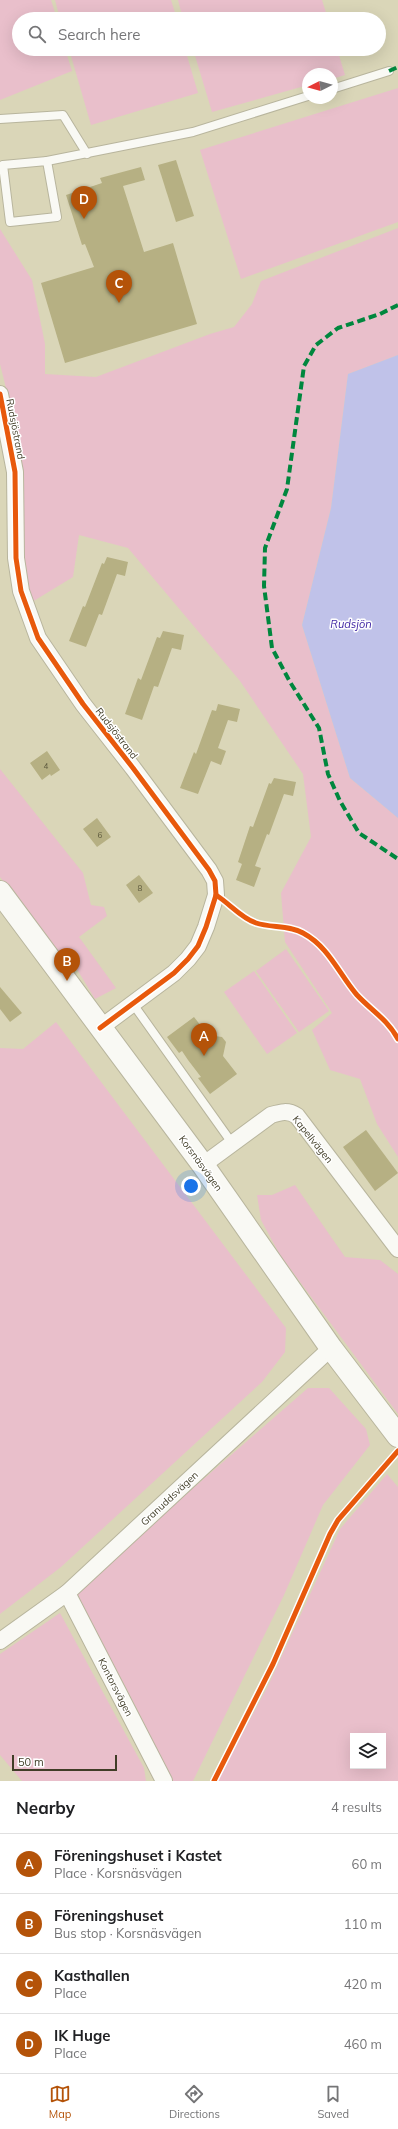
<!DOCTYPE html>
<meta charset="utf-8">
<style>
body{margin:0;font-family:Mulish,sans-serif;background:#f6f6f6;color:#202124}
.controls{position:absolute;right:12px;bottom:12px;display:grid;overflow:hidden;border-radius:0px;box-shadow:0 4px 16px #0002}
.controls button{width:36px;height:36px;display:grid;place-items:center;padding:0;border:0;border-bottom:1px solid #e0e0e0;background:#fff;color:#202124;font:20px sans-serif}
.compass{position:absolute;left:302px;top:68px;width:36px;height:36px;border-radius:50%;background:#fff;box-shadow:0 4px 16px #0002;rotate:264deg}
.scale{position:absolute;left:12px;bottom:10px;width:105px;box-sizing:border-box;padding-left:4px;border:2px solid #403d27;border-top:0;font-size:11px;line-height:14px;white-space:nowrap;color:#403d27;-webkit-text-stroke:3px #fff;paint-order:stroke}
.you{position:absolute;left:191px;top:1186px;width:14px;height:14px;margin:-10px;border:3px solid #fff;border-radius:50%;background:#1a73e8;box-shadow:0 0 0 6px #1a73e833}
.badge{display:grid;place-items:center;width:26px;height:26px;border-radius:50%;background:#b45309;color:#fff;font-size:13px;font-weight:700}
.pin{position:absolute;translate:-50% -33px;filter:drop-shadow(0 1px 2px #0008)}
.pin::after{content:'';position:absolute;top:21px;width:14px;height:12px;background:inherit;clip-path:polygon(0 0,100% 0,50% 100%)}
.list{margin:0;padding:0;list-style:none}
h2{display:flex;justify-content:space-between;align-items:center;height:52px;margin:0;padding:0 16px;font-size:17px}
h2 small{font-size:13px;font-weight:400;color:#757577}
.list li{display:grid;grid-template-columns:26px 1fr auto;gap:12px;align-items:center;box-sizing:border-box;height:60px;padding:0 16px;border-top:1px solid #e0e0e0}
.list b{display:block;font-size:15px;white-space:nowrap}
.list p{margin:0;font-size:13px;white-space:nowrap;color:#757577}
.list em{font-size:13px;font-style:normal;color:#757577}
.icon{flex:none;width:22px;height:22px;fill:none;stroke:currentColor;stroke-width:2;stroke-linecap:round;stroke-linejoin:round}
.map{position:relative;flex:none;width:398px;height:1781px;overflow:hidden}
.search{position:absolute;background:#fff;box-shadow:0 4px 16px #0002;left:12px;right:12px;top:12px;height:44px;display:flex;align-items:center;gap:10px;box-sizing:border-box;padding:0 14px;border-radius:22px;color:#757577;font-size:15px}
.sheet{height:292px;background:#fff}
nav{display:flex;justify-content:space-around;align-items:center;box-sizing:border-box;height:56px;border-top:1px solid #e0e0e0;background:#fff;font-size:11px;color:#757577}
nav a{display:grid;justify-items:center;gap:2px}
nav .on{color:#b45309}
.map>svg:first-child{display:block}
.green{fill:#e9bfcb;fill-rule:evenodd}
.water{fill:#c0c2e9}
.building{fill:#b6b083}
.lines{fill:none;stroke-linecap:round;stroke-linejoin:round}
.lane-casing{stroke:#b8b59d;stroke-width:10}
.street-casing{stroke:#b8b59d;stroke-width:18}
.secondary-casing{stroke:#b8b59d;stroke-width:24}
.lane{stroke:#f9f9f4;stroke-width:8}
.street{stroke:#f9f9f4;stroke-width:16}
.secondary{stroke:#f9f9f4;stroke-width:22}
.quiet{stroke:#00873e;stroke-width:4;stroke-dasharray:8 4;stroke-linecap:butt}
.cycleway-casing{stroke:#fff;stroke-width:8}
.cycleway{stroke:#e8590c;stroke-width:5}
.labels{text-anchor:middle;stroke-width:3;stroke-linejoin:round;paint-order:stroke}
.number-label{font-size:8px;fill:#5e5a3e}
.street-label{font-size:10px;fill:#403d27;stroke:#fff}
.water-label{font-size:11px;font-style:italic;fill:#3a1fa1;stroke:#fff}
</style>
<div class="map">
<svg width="398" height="1781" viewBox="0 0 398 1781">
<rect width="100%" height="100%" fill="#dad6b8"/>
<g class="green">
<path d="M0,0H51L57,19H19V49H65L72,71L0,100Z"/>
<path d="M55,0H171L177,19H60Z"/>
<path d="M178,0H322L328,19H183Z"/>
<path d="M69,49H185L198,93L91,125Z"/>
<path d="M193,49H337L345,75L332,79V74H308V85L212,112Z"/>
<path d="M398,88V222L241,279L200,150Z"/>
<path d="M398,228V355L348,374L331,508L302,625L350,778L398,818V1157L377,1124L360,1079L330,1070L312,1030L332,1013L285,942L281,893L311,837L303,774L240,681L128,548L79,535L73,577L27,605L20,565L17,432L0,364V229L32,280L45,344V374L96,377L210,334L234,327L252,304L261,281Z"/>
<path d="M0,769L83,873L91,905L104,907L107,916L79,937L116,988L95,999L75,966L60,956L48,941L0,877Z"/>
<path d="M286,949L329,1011L299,1032L256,971Z"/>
<path d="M254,971L297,1033L267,1054L224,992Z"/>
<path d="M56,1022L286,1328L285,1352L262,1382L61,1567L0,1614V1048L23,1049Z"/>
<path d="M295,1185L345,1257L380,1260L398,1274V1414L280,1255L261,1220L257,1195H272Z"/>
<path d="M308,1388H329L366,1429L370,1445L323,1505L284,1595L193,1781H169C144,1715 107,1654 74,1592Z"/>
<path d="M387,1474L398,1487V1781H217L268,1686L340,1529ZM353,1736H383V1766H353Z"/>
<path d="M60,1613L144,1768L146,1781H22L0,1755V1654Z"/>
</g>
<path class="water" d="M398,355V818L350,778L302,625L331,508L348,374Z"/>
<g class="building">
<path d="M176,160L194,216L176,222L158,165Z"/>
<path d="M141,167L145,180L123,186L144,252L173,243L197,324L65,363L41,283L94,267L85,244L82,245L66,195L102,183L100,178Z"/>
<path d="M107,557L128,562L125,576L117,574L102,615L99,614L86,647L69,641L83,606L85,607L102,563L104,564Z"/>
<path d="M163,631L184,635L181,650L172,648L158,687L154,686L142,720L125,714L138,678L141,680L157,637L160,638Z"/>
<path d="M218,704L240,709L237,722L228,720L218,748L226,751L221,765L211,761L198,794L180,788L194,752L196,754L212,710L216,711Z"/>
<path d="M47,751L60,770L51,776L50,774L42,780L30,763Z"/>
<path d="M274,778L296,782L293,796L284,794L269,835L267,834L255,866L261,868L254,887L236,880L242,864L238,862L250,826L253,827L269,783L271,784Z"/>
<path d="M97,818L111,837L97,847L83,829Z"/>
<path d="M139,875L153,893L139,903L126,885Z"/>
<path d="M0,987L22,1013L10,1022L0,1009Z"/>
<path d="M194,1017L208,1035L222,1037L226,1042L223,1056L237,1074L210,1094L198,1078L201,1077L188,1060L182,1051L179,1053L167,1037Z"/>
<path d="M366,1130L398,1173L375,1191L343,1147Z"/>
</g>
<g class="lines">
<g class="lane-casing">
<g id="lane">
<path d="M332,89L389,71"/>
<path d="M0,119L63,115L87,154"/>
<path d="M47,161L193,132L308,96"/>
<path d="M47,161L57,217L10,222L3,165Z"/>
<path d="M133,1004L232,1143"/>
</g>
</g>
<g class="street-casing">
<g id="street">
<path d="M0,394L15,472L16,558L21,591L38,638L83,704L133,768L209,870L215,881L216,895L206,927L198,946L188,959L174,973L100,1028"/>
<path d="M203,1165L271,1115C281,1112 288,1110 297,1116L398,1249"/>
<path d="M67,1593L164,1781"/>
<path d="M0,1641L67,1593L331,1348"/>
</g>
</g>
<g class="secondary-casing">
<path id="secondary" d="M0,892L203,1165L331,1348L398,1436"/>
</g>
<use href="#lane" class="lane"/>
<use href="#street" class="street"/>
<use href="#secondary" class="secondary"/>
<g class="quiet">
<path d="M389,71L398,67"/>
<path d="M398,305L380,314L338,328L316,345L304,366L287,489L265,548L264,586L272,648L290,682L319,728L328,774L340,801L359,833L398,859"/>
</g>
<g class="cycleway-casing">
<g id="cycleway">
<path d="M0,394L15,472L16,558L21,591L38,638L83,704L133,768L209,870L215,881L216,895L206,927L198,946L188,959L174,973L100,1028"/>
<path d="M216,895C230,904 241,918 256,923C271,928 290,925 303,933C329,947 339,974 357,995C372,1011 387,1019 398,1039"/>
<path d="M214,1781L273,1664L330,1534L338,1520L398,1451"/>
</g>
</g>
<use href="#cycleway" class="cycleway"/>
</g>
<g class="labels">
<g class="number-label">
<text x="46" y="769">4</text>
<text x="100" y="838">6</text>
<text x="140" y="891">8</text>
</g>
<g class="street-label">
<text transform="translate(16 429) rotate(79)" y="4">Rudsjöstrand</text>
<text transform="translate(117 733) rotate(52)" y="4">Rudsjöstrand</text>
<text transform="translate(313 1139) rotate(51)" y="4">Kapellvägen</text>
<text transform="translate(201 1163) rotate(54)" y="4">Korsnäsvägen</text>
<text transform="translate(169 1498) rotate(-43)" y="4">Granuddsvägen</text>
<text transform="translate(116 1687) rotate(63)" y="4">Kontorsvägen</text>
</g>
<g class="water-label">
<text x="351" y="628">Rudsjön</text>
</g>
</g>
</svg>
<div class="controls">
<button><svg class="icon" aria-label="layers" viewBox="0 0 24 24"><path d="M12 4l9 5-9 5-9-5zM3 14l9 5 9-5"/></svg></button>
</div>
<svg class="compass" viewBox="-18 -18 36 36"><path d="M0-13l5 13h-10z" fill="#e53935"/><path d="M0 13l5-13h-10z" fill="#757577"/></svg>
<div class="scale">50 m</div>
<div class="you"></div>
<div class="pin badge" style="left:204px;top:1056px">A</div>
<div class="pin badge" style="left:67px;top:981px">B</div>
<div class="pin badge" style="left:119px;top:303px">C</div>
<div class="pin badge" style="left:84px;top:219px">D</div>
<div class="search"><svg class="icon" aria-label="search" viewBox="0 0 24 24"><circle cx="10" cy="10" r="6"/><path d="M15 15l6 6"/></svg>Search here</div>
</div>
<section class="sheet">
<h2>Nearby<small>4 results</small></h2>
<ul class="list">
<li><span class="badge">A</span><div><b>Föreningshuset i Kastet</b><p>Place · Korsnäsvägen</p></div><em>60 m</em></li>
<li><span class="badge">B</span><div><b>Föreningshuset</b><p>Bus stop · Korsnäsvägen</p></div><em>110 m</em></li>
<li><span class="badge">C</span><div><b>Kasthallen</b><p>Place</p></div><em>420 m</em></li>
<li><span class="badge">D</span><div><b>IK Huge</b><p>Place</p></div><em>460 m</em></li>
</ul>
</section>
<nav>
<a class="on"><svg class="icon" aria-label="map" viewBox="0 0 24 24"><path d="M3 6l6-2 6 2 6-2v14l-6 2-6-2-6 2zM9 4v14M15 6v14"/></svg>Map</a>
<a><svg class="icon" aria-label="directions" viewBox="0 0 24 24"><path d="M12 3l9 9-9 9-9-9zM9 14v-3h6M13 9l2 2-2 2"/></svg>Directions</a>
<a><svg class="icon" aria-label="saved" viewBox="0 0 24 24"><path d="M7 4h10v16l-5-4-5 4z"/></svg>Saved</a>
</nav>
